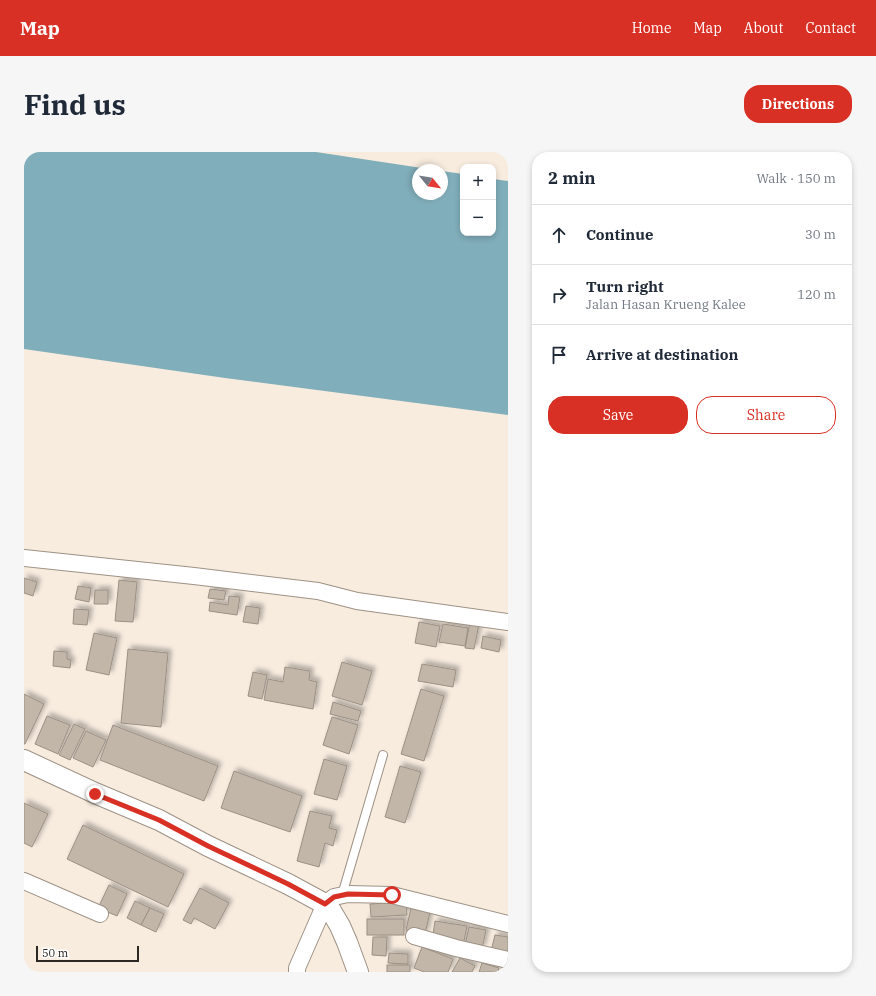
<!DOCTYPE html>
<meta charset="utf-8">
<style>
body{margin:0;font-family:"IBM Plex Serif",serif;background:#f6f6f7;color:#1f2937}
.controls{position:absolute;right:12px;top:12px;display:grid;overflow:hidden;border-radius:8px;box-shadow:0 2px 6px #0003}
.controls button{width:36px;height:36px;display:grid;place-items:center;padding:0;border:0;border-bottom:1px solid #e0e1e3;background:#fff;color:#1f2937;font:20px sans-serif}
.compass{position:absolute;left:388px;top:12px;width:36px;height:36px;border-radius:50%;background:#fff;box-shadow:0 2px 6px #0003;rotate:120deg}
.scale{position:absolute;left:12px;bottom:10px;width:103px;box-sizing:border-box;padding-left:4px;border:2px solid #2b2722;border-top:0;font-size:11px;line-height:14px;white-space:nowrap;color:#2b2722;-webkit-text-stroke:3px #fff;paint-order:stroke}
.stop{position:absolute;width:12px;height:12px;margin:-9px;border:3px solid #d93025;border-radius:50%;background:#fff}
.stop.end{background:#d93025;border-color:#fff;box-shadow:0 1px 4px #0008}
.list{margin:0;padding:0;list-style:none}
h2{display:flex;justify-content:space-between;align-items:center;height:52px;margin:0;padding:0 16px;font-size:17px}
h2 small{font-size:13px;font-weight:400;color:#747a83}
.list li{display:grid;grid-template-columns:26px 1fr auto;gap:12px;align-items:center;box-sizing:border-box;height:60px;padding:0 16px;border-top:1px solid #e0e1e3}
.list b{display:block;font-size:15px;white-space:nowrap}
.list p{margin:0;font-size:13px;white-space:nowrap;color:#747a83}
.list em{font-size:13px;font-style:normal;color:#747a83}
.actions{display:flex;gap:8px;padding:12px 16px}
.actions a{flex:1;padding:9px 0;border:1px solid #d93025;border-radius:16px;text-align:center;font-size:14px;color:#d93025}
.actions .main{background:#d93025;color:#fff}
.icon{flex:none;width:22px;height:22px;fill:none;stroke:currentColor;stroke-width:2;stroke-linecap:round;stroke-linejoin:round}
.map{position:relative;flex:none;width:484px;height:820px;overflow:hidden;border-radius:16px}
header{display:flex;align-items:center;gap:24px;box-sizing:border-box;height:56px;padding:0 20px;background:#d93025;color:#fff}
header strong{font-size:19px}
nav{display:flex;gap:22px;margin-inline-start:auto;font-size:14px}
.intro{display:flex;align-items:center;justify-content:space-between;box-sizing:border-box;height:96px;padding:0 24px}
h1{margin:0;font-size:28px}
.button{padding:10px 18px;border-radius:16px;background:#d93025;color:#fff;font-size:14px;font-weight:700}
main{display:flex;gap:24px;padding:0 24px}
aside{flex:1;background:#fff;border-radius:16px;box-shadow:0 2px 6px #0003}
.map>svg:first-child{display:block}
.water{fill:#80aeba}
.building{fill:#c2b6a9;stroke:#9b9084;filter:url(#shadow)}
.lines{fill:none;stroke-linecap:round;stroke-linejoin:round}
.service-casing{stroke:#9d9285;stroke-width:10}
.minor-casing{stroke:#9d9285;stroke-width:18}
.tertiary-casing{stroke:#9d9285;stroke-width:22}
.service{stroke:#fff;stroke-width:8}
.minor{stroke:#fff;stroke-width:16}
.tertiary{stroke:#fff;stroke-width:20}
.route{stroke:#d93025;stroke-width:5}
</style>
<header>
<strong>Map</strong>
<nav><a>Home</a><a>Map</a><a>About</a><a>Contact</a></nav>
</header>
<div class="intro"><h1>Find us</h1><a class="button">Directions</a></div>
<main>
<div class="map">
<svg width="484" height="820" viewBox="0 0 484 820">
<defs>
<filter id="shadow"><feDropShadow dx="3.5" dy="-3.5" stdDeviation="2" flood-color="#0004"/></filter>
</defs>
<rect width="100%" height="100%" fill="#f8ecdf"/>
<path class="water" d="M0,0H292L411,18H394V42H418V19L439,22V81H469V27L484,29V263L201,226L0,197Z"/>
<g class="building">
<path d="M0,426L13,430L9,444L0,441Z"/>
<path d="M95,428L113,430L109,470L91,469Z"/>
<path d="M54,434L67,436L65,450L51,447Z"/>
<path d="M186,437L202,439L200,448L184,446Z"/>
<path d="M71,438H84V452H70Z"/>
<path d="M205,444L216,445L213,463L185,459L186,450L204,453Z"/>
<path d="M222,454L236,456L234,472L219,470Z"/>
<path d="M50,457L65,458L63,473L49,472Z"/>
<path d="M395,470L416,474L412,495L391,491Z"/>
<path d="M446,470L455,472L450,497L441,496Z"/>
<path d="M419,472L444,476L441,494L415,490Z"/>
<path d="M70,481L93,486L85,523L62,518Z"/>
<path d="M459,484L477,488L475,500L457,496Z"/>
<path d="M104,497L144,501L137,575L97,571Z"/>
<path d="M30,499L43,500V507L47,508L46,516L29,514Z"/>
<path d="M318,510L348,519L338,553L308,544Z"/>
<path d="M398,512L432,518L429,535L394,529Z"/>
<path d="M261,515L286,519L285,528L293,530L289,557L240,548L244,527L259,530Z"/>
<path d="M229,520L243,523L238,547L224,544Z"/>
<path d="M397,537L420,544L400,609L377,602Z"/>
<path d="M0,542L20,552L1,592H0Z"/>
<path d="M309,550L337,559L334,569L306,562Z"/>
<path d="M23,564L46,573L34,602L11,592Z"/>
<path d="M308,565L334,573L325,602L299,593Z"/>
<path d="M50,572L61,577L46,608L35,603Z"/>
<path d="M89,573L194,614L180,649L76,608Z"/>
<path d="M62,579L82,588L69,615L49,606Z"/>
<path d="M300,607L323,614L313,648L290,642Z"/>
<path d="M376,614L397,620L381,671L361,665Z"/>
<path d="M210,619L278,644L266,680L197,656Z"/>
<path d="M0,651L24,662L8,695L0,691Z"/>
<path d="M286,659L308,664L305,676L313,678L309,694L301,691L295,715L273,709Z"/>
<path d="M59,673L160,722L144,755L43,707Z"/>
<path d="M85,733L103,742L93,764L74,756Z"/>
<path d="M176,736L205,751L191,777L170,766L167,772L159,768Z"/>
<path d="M111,749L126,756L117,773L103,766Z"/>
<path d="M382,750L383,763L347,765L346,752Z"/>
<path d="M126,756L140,762L132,780L117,773Z"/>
<path d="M387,756L406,760L401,782L382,778Z"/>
<rect x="343" y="767" width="37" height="16"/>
<path d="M411,769L443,774L439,794L408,789Z"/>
<path d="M445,775L462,778L458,797L441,793Z"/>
<path d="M471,783L484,785V802L467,799Z"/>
<path d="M349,785H363L362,804L348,803Z"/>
<path d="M398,795L429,807L424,820H400L390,816Z"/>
<path d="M365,801L384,802V812L364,811Z"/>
<path d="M436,806L451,814L448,820H428Z"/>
<path d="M458,811L475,816L474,820H455Z"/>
<rect x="363" y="813" width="23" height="7"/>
</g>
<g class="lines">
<g class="service-casing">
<path id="service" d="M318,743L359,603"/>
</g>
<g class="minor-casing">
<g id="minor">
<path d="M0,406L170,424L294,439L333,449L484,470"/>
<path d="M0,729L76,762"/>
<path d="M390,784L432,796L484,808"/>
<path d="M273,820V816L301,752L310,745L324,742L368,743L484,772"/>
</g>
</g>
<g class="tertiary-casing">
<path id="tertiary" d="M0,608L71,641L135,668L184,694L264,732L301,752L306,757L316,774L323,790L334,820"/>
</g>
<use href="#service" class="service"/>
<use href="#minor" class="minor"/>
<use href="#tertiary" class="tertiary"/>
</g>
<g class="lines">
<path class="route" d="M71,642L135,668L184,694L264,732L301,752L310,745L324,742L368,743"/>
</g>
</svg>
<div class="controls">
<button>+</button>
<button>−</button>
</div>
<svg class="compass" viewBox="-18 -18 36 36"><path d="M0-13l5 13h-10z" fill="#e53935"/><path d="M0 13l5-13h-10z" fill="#747a83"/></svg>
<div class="scale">50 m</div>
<div class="stop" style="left:368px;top:743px"></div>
<div class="stop end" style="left:71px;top:642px"></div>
</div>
<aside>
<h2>2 min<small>Walk · 150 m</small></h2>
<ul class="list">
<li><svg class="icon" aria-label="ahead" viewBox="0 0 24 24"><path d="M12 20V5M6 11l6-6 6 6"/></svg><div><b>Continue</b></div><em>30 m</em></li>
<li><svg class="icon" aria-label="right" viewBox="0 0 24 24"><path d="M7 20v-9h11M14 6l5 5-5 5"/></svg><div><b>Turn right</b><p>Jalan Hasan Krueng Kalee</p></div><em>120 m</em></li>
<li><svg class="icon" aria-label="arrive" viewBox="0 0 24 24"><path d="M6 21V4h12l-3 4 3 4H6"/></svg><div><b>Arrive at destination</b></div></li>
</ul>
<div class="actions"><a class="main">Save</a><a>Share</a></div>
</aside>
</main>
